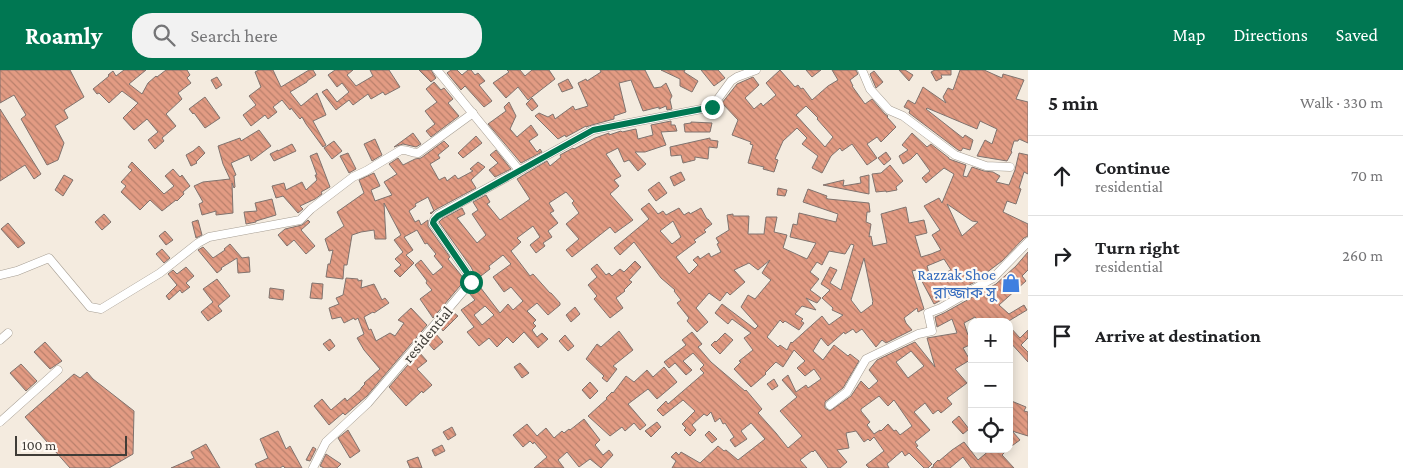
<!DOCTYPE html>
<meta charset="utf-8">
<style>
body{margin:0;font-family:"Crimson Pro","Noto Sans Bengali",serif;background:#f2f2f2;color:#202124}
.controls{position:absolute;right:15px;bottom:15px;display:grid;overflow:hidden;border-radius:10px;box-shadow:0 2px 12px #0003}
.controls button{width:45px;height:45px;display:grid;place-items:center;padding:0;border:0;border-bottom:1px solid #e0e0e0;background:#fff;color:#202124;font:25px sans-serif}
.scale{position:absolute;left:15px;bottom:12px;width:112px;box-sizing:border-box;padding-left:5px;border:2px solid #3f3c37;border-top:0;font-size:14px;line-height:18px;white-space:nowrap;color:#3f3c37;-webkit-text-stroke:4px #fef9f2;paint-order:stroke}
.stop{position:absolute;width:15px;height:15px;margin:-11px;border:4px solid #007752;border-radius:50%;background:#fff}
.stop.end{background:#007752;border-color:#fff;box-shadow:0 1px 5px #0008}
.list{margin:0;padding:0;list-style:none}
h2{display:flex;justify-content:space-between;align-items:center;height:65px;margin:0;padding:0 20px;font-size:21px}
h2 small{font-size:16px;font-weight:400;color:#757577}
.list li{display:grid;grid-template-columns:32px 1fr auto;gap:15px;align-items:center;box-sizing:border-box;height:80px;padding:0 20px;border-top:1px solid #e0e0e0}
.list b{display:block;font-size:19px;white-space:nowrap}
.list p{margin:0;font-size:16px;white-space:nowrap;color:#757577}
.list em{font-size:16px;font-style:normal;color:#757577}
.icon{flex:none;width:28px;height:28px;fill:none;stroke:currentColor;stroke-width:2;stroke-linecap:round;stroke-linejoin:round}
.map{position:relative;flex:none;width:1028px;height:398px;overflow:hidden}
header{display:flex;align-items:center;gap:30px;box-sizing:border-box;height:70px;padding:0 25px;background:#007752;color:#fff}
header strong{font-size:24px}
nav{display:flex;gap:28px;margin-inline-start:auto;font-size:18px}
.search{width:350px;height:45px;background:#f2f2f2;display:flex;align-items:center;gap:12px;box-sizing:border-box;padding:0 18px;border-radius:20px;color:#757577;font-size:19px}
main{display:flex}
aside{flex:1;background:#fff}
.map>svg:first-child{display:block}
.building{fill:url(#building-back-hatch);stroke:#80736e;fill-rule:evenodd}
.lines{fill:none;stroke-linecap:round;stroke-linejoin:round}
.street-casing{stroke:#a69e93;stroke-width:9}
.street{stroke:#fff;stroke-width:8}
.route{stroke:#007752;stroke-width:6}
.labels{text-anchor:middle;stroke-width:4.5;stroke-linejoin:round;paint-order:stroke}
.shop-label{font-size:16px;fill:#366cbe;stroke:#fef9f2;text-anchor:end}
.street-label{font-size:16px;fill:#3f3c37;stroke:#fef9f2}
</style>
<header>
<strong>Roamly</strong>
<div class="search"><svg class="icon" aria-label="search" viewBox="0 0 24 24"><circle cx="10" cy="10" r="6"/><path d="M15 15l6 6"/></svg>Search here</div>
<nav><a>Map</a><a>Directions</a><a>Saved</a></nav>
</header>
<main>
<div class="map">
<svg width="1028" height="398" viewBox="0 0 1028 398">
<defs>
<pattern id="building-back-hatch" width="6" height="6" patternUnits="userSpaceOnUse" patternTransform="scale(1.25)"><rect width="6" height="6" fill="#e29b83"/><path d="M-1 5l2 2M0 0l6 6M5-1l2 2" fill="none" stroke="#b9806c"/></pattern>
</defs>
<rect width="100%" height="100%" fill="#f4ebdf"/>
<g class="building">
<path d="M0,0H70L84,27L64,40L68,48L55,56L64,73L58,90L47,95L21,49L26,45L14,25L0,33Z"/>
<path d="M124,0H146L129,14L142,24L148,13L156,6L157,7L166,0H187L190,5L187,8L191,13L178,23L182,29L166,44L176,56L162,68L164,71L155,79L148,70L158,62L147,49L134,60L123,48L138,33L122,21L109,33L99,23L97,24L93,19L109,6L108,5L113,1L116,6Z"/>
<path d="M259,0H273L281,17L309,0H313L316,5L307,11V12L290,22L301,36L317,23L326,45L313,51L326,75L323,77L306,54L302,47L300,49L291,38L290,40L282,30L273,37L277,42L268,49L265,45L251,56L243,45L256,35L249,26L261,17L255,2Z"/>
<path d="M335,0H353L347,5L356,16L373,6L370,0H389L400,17L385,25L383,22L371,29L368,24L353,35L349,30L336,40L322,22L327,19L337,32L349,22L342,13L337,17L328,5Z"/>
<path d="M419,0H431L436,8L431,12Z"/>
<path d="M451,0H457L462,5L468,0H471L475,5L478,3L485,11L479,15L492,31L484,37L465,16L461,20L447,3Z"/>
<path d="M507,0H520L525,6L532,0H549L555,9L528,30L518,17L506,28L493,13L509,2Z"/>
<path d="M600,0H645L654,18L661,17L666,13L672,26L670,30L672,39L667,40L666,36L659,39V37L643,41L631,10L619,13L626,42L614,46V49L592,55L586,57V56L566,67L565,65L558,69L535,46L539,43L548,47L553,44L555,49L573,36L575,40L588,36L578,13L586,9L587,11L601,2Z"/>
<path d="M661,0H685L684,2L698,11L692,22L680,16V9Z"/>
<path d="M701,0H718L725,8L714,16Z"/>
<path d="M780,0L795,17L798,15L801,19L803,18L812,30L828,16L838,10L832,0H856L858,4L850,10L853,16H852L865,34L872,29L885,44L888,46L887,47L896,57L881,72L877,67L867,74L877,88L867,95L852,74L842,81L840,78L831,86L822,103L812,98L818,86L802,74L807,68L797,58L783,71L775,89L778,90L774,102L763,99L764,97L748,93L753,75L750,74L751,72L732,65L738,50L722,33L737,14L753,7L759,15L745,28L754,39L761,33L763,36L776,25L766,13ZM806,36L818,48L817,49L833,67L825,77L796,45Z"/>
<path d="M806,0H821L812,7Z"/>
<path d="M899,0H905L913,5L909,11Z"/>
<path d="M935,0H951V5H941L942,8L936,11L931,2Z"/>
<path d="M960,0H984L1002,8L1003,4L1024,10L1016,29L1028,32V73L1019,69L1018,71H1014L1011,81L1012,82L1007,91L977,86L985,70L992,74L997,59L980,51L977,59L927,38L926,39L963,68L965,65L973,70L970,80L963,78L961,81L958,80L909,43L910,40L904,37L908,30L915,34L923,17L946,33L943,27L948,18L953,20Z"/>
<path d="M874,1L883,12L876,18L870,4Z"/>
<path d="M217,7L222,15L216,19L211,10Z"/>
<path d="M568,9L573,18L562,22L558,14Z"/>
<path d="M434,12L441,20L444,18L453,29L448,33L459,46L431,67L426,61L435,54L425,41L437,32L426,19Z"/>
<path d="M205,27L220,48L205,58L194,43L193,44L189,39Z"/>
<path d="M532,28L538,36L532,41L526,34Z"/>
<path d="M509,32L516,46L510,59L517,67L531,55L538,65L529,71L537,82L540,79L542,82L521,93L488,54L506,41L504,37Z"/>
<path d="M0,39L41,104L34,109L25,95L0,111Z"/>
<path d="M671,51V55H675L677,61L661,62L666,75L645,82H635L646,94L638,101L629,90L624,92L618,78L606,84L621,106L614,110L619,116L610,124L633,150L615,163L610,157L572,187L566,180L579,169L566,154L579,143L572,133L574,131L566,122L549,133L554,141L550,143L558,153L548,161L552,167L543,173L545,176L536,183L530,175L540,167L533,156L517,168L521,172L511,181L530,206L533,204L550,223H551L560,233V235L548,245L537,233L527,241L536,250L533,253L536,256L532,260L537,267L542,263L548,269L538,278L524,262L513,273L507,267L497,277L489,268L479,276L467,262L474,257L461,240L475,230L469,223L477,213L500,243L508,234L513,240L523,231L511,217L504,222L493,207L511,194L503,185L489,196L490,199L477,209L471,197L439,152L442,149L462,138L465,144L457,148L477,173L486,165L472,144L478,140L473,132L486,125L490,132L487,134L500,150L530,129L517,109L525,104L547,91L550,96L561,87L560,85L573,78L574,79L595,68L609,63V65L621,61L622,62L636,59L638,69L653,65L651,55ZM485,236L494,245L482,255L474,245Z"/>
<path d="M691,52L712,53L710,62H685L684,54L691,53Z"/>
<path d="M259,60L271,76L251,91L249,85L231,93L236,105L234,106L235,117L234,118L232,113L233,143L216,145V141L202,145L199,134L203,132L194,116L203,112L230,109L223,94L218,76L240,68L241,71Z"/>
<path d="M413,63L421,74L416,77L403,74L394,77Z"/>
<path d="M912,63L927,77L931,74L949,88V89L966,95L963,106L967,107L972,97L984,101L993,102L1000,106L996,112L1009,115L1015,100L1019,83L1028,85V104L1024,102L1019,118L1021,119L1016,134L1007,131L1003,142L1028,154V166L1024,168L1002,191L986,203L988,205L934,234L916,200L912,201L924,239L918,242L917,238L904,248L906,253L912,260L886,273L882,270L876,277L862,259L856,263L853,259L845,264L844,262L828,276L821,268L813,281L823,290L834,275L848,286L850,284L859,291L843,318L825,332V338L830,341L851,326L861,311L869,319L878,311L869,300L877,290L915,272L935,297L927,268L957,263L952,249L937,257L935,247L944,243L996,214L1016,196L1028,182V200L1022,206L1026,211L999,235L1009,244L1024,235L1027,240L1007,252H979L975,247L964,253L968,265L972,263V274L963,278L970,290L955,299L967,313L947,328L952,334L941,343L938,340L933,344L925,333L914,342L930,360L915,372L918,376L916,377L932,394L928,398H924L909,383L905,386L902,381L887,394L889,398H869L866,395L884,381L874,367L870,371L868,369L864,372L856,361L846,363L849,378L837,380L847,392L840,398H828L815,380L813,382L812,381L800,390L807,398H672L676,391L671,387L676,382L679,385L681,382L700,393L718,376L724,381L726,380L738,390L765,369L751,353L741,361L747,369L735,377L730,370L734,367L725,353L723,354L720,348L715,352L711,342L707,346L704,344L692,355L696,360L690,366L684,360L686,358L682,354L695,341L683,330L663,346L657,340L666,331L668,334L704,303L700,299L704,295L693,283L683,291L692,300L686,305L675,293L669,298L664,292L686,275L682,270L692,262L702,274L698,277L711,292L745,321L746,320L762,339L758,343L776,363L788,378L802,366L780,341L797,327L782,310L788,305L796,322L806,315L808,318L821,309L814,299L805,306L797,298L805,291L794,280L783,297L776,292L765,303L766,304L751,317L734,299L741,292L739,291L753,280L744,268L751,263L732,249L728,254L715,243L722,234L755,259L758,256L741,237L748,225L755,229L771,210L762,203L770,190L758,200L749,193L734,200L745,212L730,225L727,222L720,231L709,223L696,238L708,252L697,262L687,251L689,248L677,233L681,230L674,221L675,220L661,208L634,172L620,185L614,178L649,149L641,139L649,133L658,144L663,141L666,145L679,138L684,145L689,142L690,144L701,138L707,149H708L712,154L704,160L706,162L694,170L696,172L676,187L689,204L698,195L693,190L698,186L700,189L709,183L711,187L721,182L717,174L719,173L716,168L729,160L727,145L733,144V146H749L748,164H764L766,147H777L774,162L787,165L783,178L807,189L816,173L790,167L793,154L797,155L799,143L836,152L838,144L803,132L808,119L827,126L826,128L828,129L869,133L870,142H867L866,152L871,154L869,167L871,166L873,176L887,173L881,144L906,137L909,153L924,150L927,163L915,166L921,187L931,184L941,180L932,165L940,160L924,136L939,128L942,133L954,104L944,98L926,113L922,108L930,101L917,83L911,89L903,94L899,86L908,80L902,75ZM947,134L972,151L978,152L962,166ZM673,151L681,167L672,174L660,161ZM851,174L854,175L841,220L830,213L837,200L830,197L821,214L830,220L822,228L833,238L832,240L843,245L829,255L822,246L792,273L791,272L787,280L780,275L778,277L767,267L780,250L783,253L785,251L799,260L804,253L801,251L803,249L795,244L802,236L816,240L806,228L817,233L821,228L810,220L819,209L810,202L817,192L822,195L829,181L845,184ZM864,188L873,232L872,233L873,234L861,243L851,230ZM944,189L951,200L931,210L927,196ZM911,281L924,296L908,308L896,292ZM879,326L888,336L894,330L912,356L900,365L896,360L894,361L888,354L881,361L880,360L874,364L867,355L870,352L861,341V339Z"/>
<path d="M476,66L482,73L463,88L458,83Z"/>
<path d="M710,68V70L718,71L717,78L709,77L708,89L695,87V90L683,93L681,85L671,86L670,77Z"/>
<path d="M375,69L382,85L372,91L364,74Z"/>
<path d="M334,71L342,81L332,89L324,78Z"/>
<path d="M444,71L449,76L438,85L440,88L430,94L439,110L445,107L447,111L455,105L458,109L473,101L470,99L478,92L485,97L471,110L476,118L435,140L431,144L430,143L434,141L428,127L415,134L416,136L409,141L415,152L419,150L421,155L428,150V156L450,187L448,189L465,210L433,248L420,229L432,220L426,213L427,211L415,195L421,190L433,205L443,197L434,186L436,184L427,173L425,174L417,160L404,167L413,180L406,185L414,193L400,207L394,201L401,195L395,189L403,182L394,170L401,165L384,133L386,169H375L374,160L361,162L352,165L347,195H344L343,209L326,207L328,194H330L333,180L329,181L325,169L344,156L337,142L364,123L359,110L374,103L380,116L371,120L375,131L392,125L384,112L397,104L389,94L398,88L403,95L415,89L421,88Z"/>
<path d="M292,74L296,81L274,91L270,84L278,80V81Z"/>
<path d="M199,76L205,83L196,92L197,93L191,96L186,85L193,81Z"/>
<path d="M496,80L511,99L495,107L489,100L498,93L490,85Z"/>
<path d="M886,82L891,89L884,95L878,88Z"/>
<path d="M317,83L330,117L321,122L322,124L315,129L300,136L303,139L298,143L283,126L276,128L272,116L284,113L286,120L302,112L306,120L317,110L315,105H317L310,86Z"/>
<path d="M348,83L356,99L349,103L340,86Z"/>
<path d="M132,92L164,124L174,116L165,106L173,99L180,107L182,105L190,116L183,122L184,124L177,131L176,130L162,141L150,130L140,140L121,122L126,116L121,112L132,100L128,97Z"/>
<path d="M890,95L903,111L896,117L897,120L886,122V121L876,122L872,104L881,103Z"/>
<path d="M681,102L685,110L674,116L670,107Z"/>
<path d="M64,105L73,110L63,126L55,120Z"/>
<path d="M869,105V124L823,115L844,110L843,116L861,113L860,107Z"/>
<path d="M659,112L667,123L656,131L648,120Z"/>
<path d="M778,118L787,120L785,126L777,125Z"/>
<path d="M272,129L276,145L256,151V152L246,154L244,142L257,141L255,133Z"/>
<path d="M104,144L111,152L102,160L95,152Z"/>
<path d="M198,150L202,165L196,168L192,152Z"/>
<path d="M308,150L310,152L301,160L315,176L306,184L294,170L287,176L278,165L285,159L302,155Z"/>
<path d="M8,153L25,173L18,178L1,159Z"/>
<path d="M165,161L173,170L166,175L159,166Z"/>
<path d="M230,174L242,188L249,187L250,202L238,203L237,188L221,198L222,199L217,203L198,180L203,177L213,188L225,180L224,179Z"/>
<path d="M162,179L170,188L164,193L156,184Z"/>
<path d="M635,191L641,197L629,210L632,212L624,220L625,221L616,228L623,238L610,248L594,229L597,226L588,215L597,207L591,199L597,194L606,205L609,203L612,206L620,199L624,202Z"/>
<path d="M186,197L194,206L186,213L190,217L182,223L180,220L169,230L166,226L177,215L168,204L173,200L177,204Z"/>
<path d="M346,208L358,209V211L362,210L361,218L374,214L382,230L385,228L389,233L374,243L373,242L364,247L369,260L371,259L376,271L390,263L395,266L404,253L398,250L411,238L427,255L367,326L345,345L343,343L329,355L314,336L322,329L331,340L345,328L347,331L361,319V318L365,314L364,313L380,299L364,280L357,268L364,264L358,248L355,250L354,248L344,253L341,247L332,249L329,238L339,234L336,228L343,225Z"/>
<path d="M217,209L230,226L218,236L222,241L208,251L201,242L213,232L203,219Z"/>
<path d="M312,213L323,214L322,229L310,228Z"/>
<path d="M270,218L284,220L283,230L269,228Z"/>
<path d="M575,237L580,244L571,252L566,245Z"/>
<path d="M453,242L458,246L443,261L440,257Z"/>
<path d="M1009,256L1020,268L1028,260V268L1021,275L1028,282V292L1009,271Z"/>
<path d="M619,261L633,280L613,296L617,299L607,312L602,308L604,306L586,289L597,274L601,277Z"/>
<path d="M435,263L443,272L434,280L427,272Z"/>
<path d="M725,263L733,270L720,284L711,275L715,271L716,272Z"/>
<path d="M565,265L574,276L568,281L559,271Z"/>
<path d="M330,269L335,276L329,281L323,274Z"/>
<path d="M45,272L62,291L50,299L34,282Z"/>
<path d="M419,282L427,291L417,299L432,315L423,323L422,321L406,336L389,317Z"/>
<path d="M520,293L529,303L522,308L514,297Z"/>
<path d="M21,294L37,311L26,321L10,303Z"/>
<path d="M664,297L677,312L657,329L648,319L628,334L646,355L640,360L634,353L625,361L622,357L610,366L588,346L599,336L607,329L606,328L612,322L613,323L626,306L634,312L647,300L653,307Z"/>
<path d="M87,302L93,309L134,341L133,384L109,398H70L25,347L74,304L80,308Z"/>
<path d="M774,309L778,316L772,320L767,314Z"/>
<path d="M590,312L598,321L590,329L582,320Z"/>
<path d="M1009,330L1026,337L1024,341L1028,342V366L1012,361L1020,370L1009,378Z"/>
<path d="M959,346L969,359L963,364L952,352Z"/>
<path d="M584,349L600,370L595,375L603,385L609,380L613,385L601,398L590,389L579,397L567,382L558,390L564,398H534L547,387L534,372L533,374L530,371L523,377L513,365L527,354L537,366L546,358L554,368L562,361L564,363L569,359L570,360Z"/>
<path d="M657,352L661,357L651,367L645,361Z"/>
<path d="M452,357L456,365L448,370L443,362Z"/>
<path d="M348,360L360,381L350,388L338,368Z"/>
<path d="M278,361L286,379L290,376L302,398H285L283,396L280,398H257L255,394L268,388L260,369Z"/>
<path d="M709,361L717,369L712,373L705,365Z"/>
<path d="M964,372L978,390L991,379H1008L1002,385L1014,398H971L963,387L950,398H931L934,396L933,395L938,390L939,391L952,380Z"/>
<path d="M206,374L220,398H171L194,388L191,382Z"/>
<path d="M442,375L445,381L435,386L432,380Z"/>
<path d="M313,377L316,379L310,391L306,390Z"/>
<path d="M326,384L341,394L337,398H324L320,396Z"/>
<path d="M418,387L422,398H410L407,391Z"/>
</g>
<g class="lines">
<g class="street-casing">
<g id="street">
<path d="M437,0L519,100"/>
<path d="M862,0L870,19L889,40L903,46L955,85L986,96L1010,97"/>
<path d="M0,205L17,201L49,188L90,237L101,239L160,203L198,173L209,167L300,150L311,139L353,107L366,101L401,80C408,79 412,84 418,83L473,43"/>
<path d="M0,270L8,263"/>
<path d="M830,335L847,322L866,289L918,264L932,261L928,243L941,238L993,208L1028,172"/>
<path d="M0,352L58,300"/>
<path d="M313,398L326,372L368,333L471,212L472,210L433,153L434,150L438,145L593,60L712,37L731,11L737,7L756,0"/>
</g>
</g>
<use href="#street" class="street"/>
</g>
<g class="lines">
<path class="route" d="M471,212L472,210L433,153L434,150L438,146L593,60L712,37"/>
</g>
<defs>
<g id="shop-bare" transform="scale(1.5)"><path d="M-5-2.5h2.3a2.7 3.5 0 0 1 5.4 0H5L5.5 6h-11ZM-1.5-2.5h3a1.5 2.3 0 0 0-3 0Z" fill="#3f7fe0" stroke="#fef9f2" stroke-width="2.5" paint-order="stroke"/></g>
</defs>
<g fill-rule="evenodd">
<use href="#shop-bare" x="1011" y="213"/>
</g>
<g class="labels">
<g class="shop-label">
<text x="996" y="210">Razzak Shoe<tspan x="996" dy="18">রাজ্জাক সু</tspan></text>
</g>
<g class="street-label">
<text transform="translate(427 264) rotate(-50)" y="6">residential</text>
</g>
</g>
</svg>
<div class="controls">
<button>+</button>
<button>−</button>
<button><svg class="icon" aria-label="locate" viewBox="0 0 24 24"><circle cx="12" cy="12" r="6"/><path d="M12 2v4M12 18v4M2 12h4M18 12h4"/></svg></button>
</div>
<div class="scale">100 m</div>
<div class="stop" style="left:471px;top:212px"></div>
<div class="stop end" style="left:712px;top:37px"></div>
</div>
<aside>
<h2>5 min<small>Walk · 330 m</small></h2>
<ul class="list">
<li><svg class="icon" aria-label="ahead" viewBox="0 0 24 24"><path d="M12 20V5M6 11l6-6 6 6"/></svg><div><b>Continue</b><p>residential</p></div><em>70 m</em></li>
<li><svg class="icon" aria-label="right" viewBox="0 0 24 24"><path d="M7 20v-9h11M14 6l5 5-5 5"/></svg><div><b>Turn right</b><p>residential</p></div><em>260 m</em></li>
<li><svg class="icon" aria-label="arrive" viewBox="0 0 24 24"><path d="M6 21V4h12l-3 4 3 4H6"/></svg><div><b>Arrive at destination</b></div></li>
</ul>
</aside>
</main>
